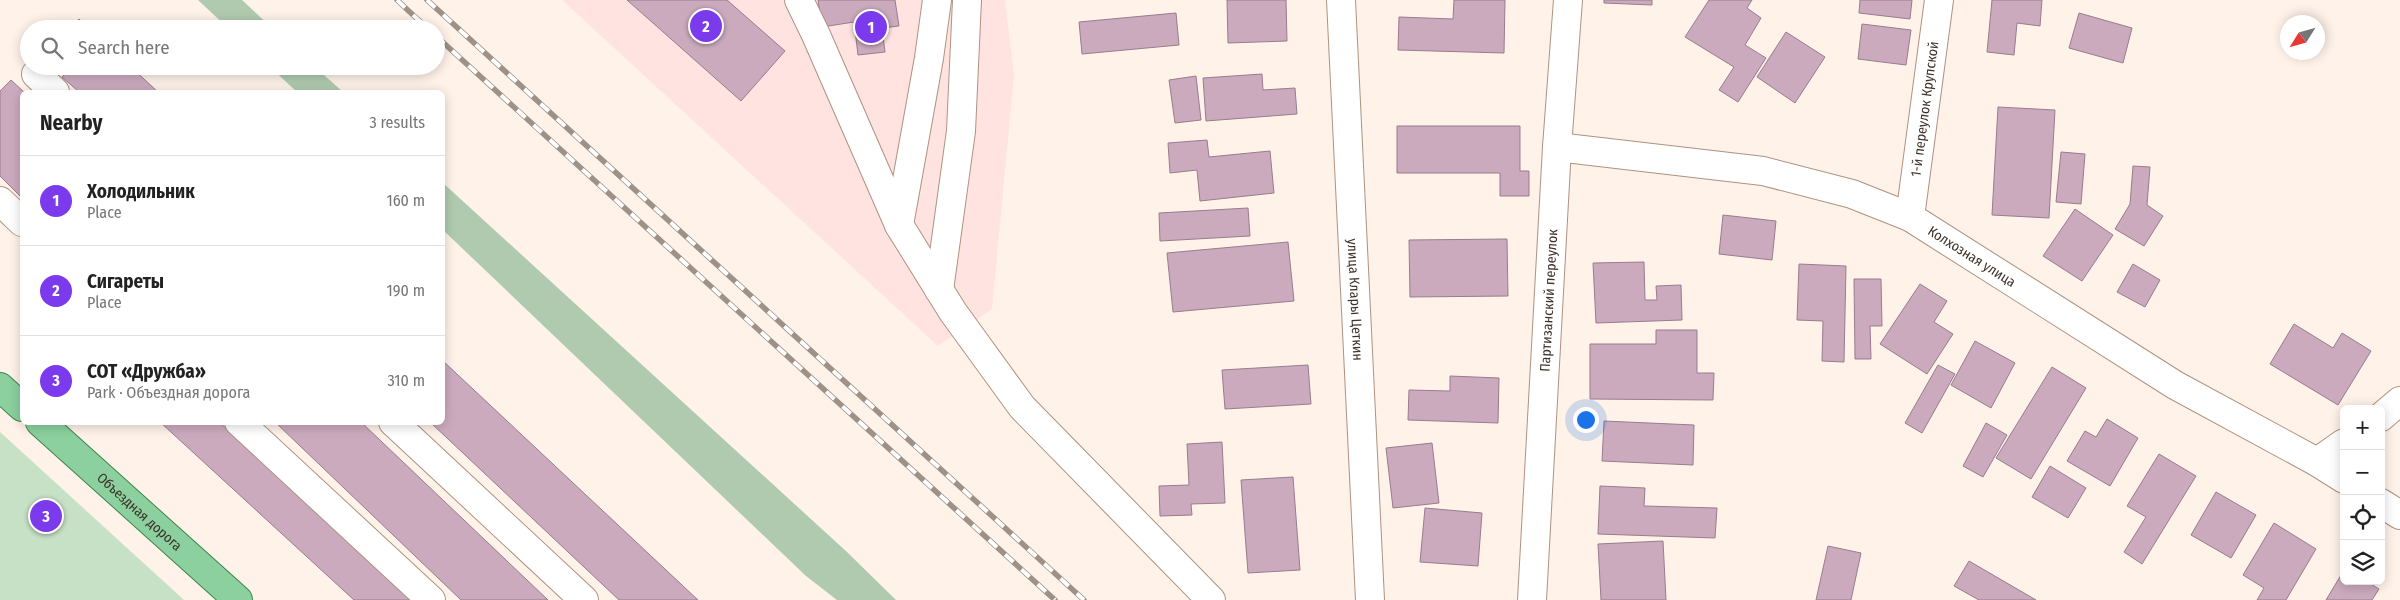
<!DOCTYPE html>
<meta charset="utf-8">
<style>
body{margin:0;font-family:"Fira Sans Condensed",sans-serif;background:#f6f6f6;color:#222}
.controls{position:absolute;right:15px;bottom:15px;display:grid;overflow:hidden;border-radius:8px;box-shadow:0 2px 12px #0003}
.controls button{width:45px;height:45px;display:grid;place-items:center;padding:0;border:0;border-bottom:1px solid #e0e0e0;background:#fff;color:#222;font:25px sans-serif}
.compass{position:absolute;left:2280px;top:15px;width:45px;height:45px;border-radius:50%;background:#fff;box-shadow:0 2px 12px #0003;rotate:233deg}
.you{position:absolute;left:1585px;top:419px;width:18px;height:18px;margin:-12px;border:4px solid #fff;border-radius:50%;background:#1a73e8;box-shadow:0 0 0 8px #1a73e833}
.badge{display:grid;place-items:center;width:32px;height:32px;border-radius:50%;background:#7c3aed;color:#fff;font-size:16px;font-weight:700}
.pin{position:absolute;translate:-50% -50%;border:2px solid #fff;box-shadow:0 1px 5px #0006}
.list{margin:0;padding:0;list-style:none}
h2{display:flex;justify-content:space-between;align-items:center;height:65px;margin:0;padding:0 20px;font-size:21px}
h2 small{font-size:16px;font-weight:400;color:#767676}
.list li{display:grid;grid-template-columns:32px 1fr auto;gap:15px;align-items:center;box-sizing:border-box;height:90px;padding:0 20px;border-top:1px solid #e0e0e0}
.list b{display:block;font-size:19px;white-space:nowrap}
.list p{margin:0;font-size:16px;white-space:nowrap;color:#767676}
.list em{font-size:16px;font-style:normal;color:#767676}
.icon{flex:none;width:28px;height:28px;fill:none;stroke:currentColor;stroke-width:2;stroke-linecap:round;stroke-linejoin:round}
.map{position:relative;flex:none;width:2400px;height:600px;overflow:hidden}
.search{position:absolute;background:#fff;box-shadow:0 2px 12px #0003;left:20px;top:20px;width:425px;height:55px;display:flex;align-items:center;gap:12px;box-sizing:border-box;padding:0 18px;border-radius:28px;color:#767676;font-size:19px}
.panel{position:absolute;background:#fff;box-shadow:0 2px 12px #0003;left:20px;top:90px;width:425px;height:335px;border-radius:8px}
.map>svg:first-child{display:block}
.commercial{fill:#fee3e0}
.green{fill:#c6e1c6}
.forest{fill:#b0caaf}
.building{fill:#cbaabe;stroke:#997c8d}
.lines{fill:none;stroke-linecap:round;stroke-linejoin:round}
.minor-casing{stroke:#af927f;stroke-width:30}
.major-casing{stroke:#3e854b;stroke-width:30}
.minor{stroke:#fff;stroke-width:28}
.major{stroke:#8bd09e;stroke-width:28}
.rail-casing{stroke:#9d9188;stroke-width:5.5}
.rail{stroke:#fff;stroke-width:4;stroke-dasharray:11;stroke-linecap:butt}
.labels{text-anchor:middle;stroke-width:4;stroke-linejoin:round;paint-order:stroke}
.street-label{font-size:14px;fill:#3e322a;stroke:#fff}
</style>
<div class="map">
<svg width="2400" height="600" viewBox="0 0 2400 600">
<rect width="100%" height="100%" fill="#fef2e9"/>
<path class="commercial" d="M562,0H1005L1014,75L992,309L938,346Z"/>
<path class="green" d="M0,432L184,600H0Z"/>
<g class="forest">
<path d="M198,0H242L273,29H229Z"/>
<path d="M269,66H314L343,92H297Z"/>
<path d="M443,183L847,552L896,600H837L806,576L443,230Z"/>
</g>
<g class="building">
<path d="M627,0H727L785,51L741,101Z"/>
<path d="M818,0H895L899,26L882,28L885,52L858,55L854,22L822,27Z"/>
<path d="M1227,0H1286L1287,41L1228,43Z"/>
<path d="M1454,0H1505L1504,53L1398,50L1399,17L1453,19Z"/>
<path d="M1604,0H1652V5L1604,3Z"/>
<path d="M1709,0H1752L1747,8L1761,18L1745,45L1766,58L1738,102L1719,90L1734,67L1685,37Z"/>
<path d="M1860,0H1912L1910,19L1859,13Z"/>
<path d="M1992,0H2042L2040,26L2017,23L2014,55L1987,52Z"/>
<path d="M1176,13L1179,45L1082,54L1079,22Z"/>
<path d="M2079,13L2132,28L2123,63L2069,48Z"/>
<path d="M79,19L90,29H70Z"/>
<path d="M1862,24L1911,30L1906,65L1858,59Z"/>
<path d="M1786,32L1825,57L1795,103L1757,77Z"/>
<path d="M72,66H130L158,92H79L62,77Z"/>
<path d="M1262,74L1263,90L1295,88L1297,114L1206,121L1203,78Z"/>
<path d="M1196,76L1201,120L1175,123L1169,80Z"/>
<path d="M11,80L24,92L22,198L0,176V91Z"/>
<path d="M1998,107L2055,110L2049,218L1992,215Z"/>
<path d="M1397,126H1520V171H1529V196H1500V173H1397Z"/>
<path d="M1207,140L1209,157L1270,151L1274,193L1200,201L1197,170L1170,173L1168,143Z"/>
<path d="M2061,152L2085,154L2081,204L2056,202Z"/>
<path d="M2133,166L2150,167L2147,205L2163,216L2144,246L2115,229L2130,204Z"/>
<path d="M1248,208L1250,236L1160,241L1159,213Z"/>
<path d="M2075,209L2113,235L2082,281L2043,256Z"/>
<path d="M1723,215L1776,221L1772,260L1719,254Z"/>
<path d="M1507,239L1508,296L1410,297L1409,240Z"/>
<path d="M1288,242L1294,301L1173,312L1167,253Z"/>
<path d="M1644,262L1645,300H1657L1656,286L1681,285L1682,320L1596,323L1593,263Z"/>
<path d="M1799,264L1846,266L1844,362L1822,361L1823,321L1797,320Z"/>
<path d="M2133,264L2160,280L2145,307L2117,292Z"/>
<path d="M1854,279H1881L1882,326H1870L1871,359H1855Z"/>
<path d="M1920,284L1947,301L1934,322L1953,334L1927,374L1880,344Z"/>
<path d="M2294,324L2333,348L2342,333L2371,351L2338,405L2270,364Z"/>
<path d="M1656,330H1697V373H1714L1713,400L1590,399V344H1656Z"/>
<path d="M1975,341L2015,363L1991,408L1951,385Z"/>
<path d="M442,360L698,600H619L430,422H442Z"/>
<path d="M1308,365L1311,404L1225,409L1222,370Z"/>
<path d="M1938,365L1955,374L1922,433L1905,423Z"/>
<path d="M2052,367L2086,388L2031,479L1996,458Z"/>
<path d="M1450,376L1499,378L1498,423L1408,420L1409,390L1450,391Z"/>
<path d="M2107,419L2138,438L2110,486L2067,461L2085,431L2096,437Z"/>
<path d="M1604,421L1694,425L1693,465L1602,461Z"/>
<path d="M160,422H219L414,600H354Z"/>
<path d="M275,422H361L548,600H461Z"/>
<path d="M1986,423L2007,435L1983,477L1963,466Z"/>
<path d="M1222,442L1225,503L1191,504L1192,515L1160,516L1159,486L1189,485L1187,444Z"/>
<path d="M1432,443L1439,503L1393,508L1386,448Z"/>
<path d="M2159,454L2196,476L2142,564L2124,552L2146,517L2127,506Z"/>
<path d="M2050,466L2086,488L2068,518L2032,497Z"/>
<path d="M1293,477L1300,570L1248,573L1241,480Z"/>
<path d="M1600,486L1645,488L1644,506L1717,508L1715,538L1598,534Z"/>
<path d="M2216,492L2256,515L2231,558L2191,535Z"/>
<path d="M1425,508L1482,513L1478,566L1420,562Z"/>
<path d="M2274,523L2316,549L2286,600H2257L2264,588L2243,575Z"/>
<path d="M1663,541L1666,600H1601L1598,544Z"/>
<path d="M1828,546L1861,553L1851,600H1816Z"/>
<path d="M1969,561L2036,600H1979L1954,586Z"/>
<path d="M2344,570V581H2366L2379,589L2372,600H2326Z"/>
</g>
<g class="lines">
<g class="minor-casing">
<g id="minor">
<path d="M799,0L816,35L899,225L953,312L1022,407L1211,600"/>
<path id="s1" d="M1341,0L1370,600"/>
<path d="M36,74L55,92"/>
<path id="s2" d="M1557,147L1763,171L1852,194L1910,217L2175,385L2317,462L2344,479"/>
<path d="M0,201L22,222"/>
<path id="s3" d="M1910,217L1939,0"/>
<path d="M899,225L929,58L937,0"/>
<path d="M939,290L961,131L967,0"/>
<path d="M2381,417L2400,401"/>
<path d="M239,422L431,600"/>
<path d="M393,422L584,600"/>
<path d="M2317,462L2344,443"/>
<path d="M2381,503L2400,515"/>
<path id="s4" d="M1532,600L1557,147L1568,0"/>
</g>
</g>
<g class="major-casing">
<g id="major">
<path d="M0,387L22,407"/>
<path id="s5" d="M40,422L238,600"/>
</g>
</g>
<use href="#minor" class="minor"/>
<use href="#major" class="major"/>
<g class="rail-casing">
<g id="rail">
<path d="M397,0L428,29"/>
<path d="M427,0L1084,600"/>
<path d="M436,36L1055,600"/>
</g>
</g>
<use href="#rail" class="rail"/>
</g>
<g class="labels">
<g class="street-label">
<text dy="5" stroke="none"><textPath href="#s3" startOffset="109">1-й переулок Крупской</textPath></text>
<text dy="5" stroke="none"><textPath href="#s2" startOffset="435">Колхозная улица</textPath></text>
<text dy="5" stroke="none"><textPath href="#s1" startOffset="300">улица Клары Цеткин</textPath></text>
<text dy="5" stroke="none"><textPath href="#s4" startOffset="300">Партизанский переулок</textPath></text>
<text dy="5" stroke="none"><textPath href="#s5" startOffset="134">Объездная дорога</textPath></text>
</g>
</g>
</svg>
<div class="controls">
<button>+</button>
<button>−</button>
<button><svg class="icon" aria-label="locate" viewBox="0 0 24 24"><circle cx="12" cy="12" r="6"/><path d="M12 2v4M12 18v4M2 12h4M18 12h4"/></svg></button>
<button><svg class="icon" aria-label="layers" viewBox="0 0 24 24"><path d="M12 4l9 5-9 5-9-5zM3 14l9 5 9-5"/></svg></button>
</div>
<svg class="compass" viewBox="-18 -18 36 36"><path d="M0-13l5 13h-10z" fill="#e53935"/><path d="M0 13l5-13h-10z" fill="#767676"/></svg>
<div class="you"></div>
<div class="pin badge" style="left:871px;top:27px">1</div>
<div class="pin badge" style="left:706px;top:26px">2</div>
<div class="pin badge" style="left:46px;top:516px">3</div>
<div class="search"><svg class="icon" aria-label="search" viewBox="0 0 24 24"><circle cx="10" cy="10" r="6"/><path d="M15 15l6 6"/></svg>Search here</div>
<section class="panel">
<h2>Nearby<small>3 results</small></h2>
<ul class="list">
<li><span class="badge">1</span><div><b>Холодильник</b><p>Place</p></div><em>160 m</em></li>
<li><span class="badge">2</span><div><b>Сигареты</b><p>Place</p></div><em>190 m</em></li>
<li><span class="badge">3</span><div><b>СОТ «Дружба»</b><p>Park · Объездная дорога</p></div><em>310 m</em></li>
</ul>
</section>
</div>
